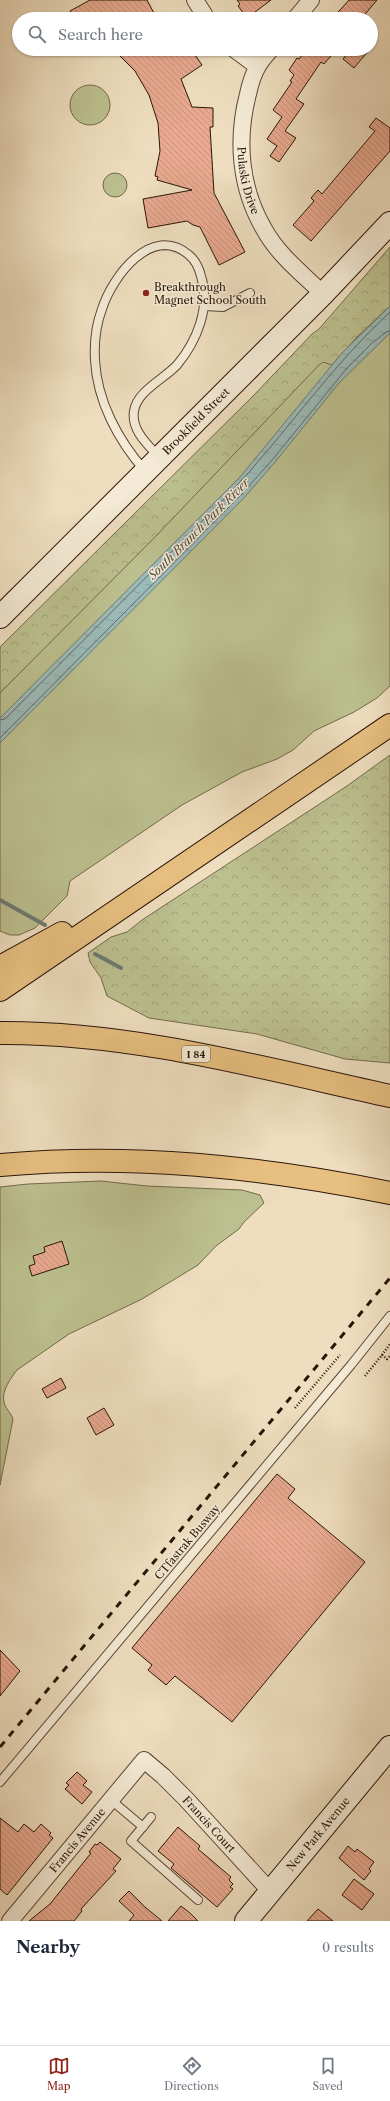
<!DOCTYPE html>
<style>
body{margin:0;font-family:"Libre Caslon Text",serif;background:#f2f2f3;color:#1f2937}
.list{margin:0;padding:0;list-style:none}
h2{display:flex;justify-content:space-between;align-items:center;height:52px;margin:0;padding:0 16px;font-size:17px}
h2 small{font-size:13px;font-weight:400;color:#747a83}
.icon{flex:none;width:22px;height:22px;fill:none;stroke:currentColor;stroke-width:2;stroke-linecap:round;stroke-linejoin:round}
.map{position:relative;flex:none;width:390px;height:1921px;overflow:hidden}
.search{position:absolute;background:#fff;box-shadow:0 1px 3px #0004;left:12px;right:12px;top:12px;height:44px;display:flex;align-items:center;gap:10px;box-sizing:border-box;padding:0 14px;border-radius:22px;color:#747a83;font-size:15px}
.sheet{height:124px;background:#fff}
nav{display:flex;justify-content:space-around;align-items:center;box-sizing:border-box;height:56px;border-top:1px solid #e0e1e3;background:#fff;font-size:11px;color:#747a83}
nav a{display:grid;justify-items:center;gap:2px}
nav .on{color:#8f2418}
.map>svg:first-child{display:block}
.green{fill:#bcc08f;stroke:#726a4c}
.forest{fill:url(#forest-crowns);stroke:#726a4c}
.water{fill:url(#water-ripples);stroke:#6d7973}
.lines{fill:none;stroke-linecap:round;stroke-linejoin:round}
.shore{stroke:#626862;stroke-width:1}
.stream{stroke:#6d7973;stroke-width:4}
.building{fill:url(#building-back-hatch);stroke:#291509}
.lane-casing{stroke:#5a4736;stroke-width:10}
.street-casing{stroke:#5a4736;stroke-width:18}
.secondary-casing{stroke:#291509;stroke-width:24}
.highway-casing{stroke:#291509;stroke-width:24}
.path{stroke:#291509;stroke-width:2.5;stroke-dasharray:1 2;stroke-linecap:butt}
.lane{stroke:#f4ead5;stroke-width:8}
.street{stroke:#f4ead5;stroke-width:16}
.secondary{stroke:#f4ead5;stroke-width:22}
.highway{stroke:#e7bf80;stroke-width:22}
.rail{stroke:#291509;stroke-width:3;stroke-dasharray:7 7;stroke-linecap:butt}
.poi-dot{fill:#8f2418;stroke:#f4ead5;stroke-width:1.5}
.labels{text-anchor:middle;stroke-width:3;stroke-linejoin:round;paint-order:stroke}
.shield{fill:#f4ead5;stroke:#665546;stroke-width:1}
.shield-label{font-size:10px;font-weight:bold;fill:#291509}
.street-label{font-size:11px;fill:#291509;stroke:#f4ead5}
.poi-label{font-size:11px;fill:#291509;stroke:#f4ead5;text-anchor:start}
.water-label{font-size:12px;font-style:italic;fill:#514f47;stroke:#f4ead5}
</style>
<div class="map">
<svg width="390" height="1921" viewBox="0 0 390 1921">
<defs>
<pattern id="forest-crowns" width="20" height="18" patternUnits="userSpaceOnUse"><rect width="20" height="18" fill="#bcc08f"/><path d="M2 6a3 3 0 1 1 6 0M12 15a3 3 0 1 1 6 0" fill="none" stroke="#a2a47a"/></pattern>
<pattern id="water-ripples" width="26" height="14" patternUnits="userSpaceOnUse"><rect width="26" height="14" fill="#9bbbba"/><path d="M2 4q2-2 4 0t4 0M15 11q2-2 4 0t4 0" fill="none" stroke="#86a09f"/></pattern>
<pattern id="building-back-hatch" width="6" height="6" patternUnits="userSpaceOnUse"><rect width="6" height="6" fill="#e9aa90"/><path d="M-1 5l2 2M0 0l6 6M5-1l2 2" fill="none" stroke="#c8917b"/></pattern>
</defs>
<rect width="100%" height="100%" fill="#eedebf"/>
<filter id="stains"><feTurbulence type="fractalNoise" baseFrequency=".005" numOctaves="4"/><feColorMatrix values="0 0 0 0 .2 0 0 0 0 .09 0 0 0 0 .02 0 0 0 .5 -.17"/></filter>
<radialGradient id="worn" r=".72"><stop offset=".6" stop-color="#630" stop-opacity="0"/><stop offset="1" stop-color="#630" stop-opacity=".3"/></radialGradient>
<g class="green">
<circle cx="90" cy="105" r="20"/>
<circle cx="115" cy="185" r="12"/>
<path d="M390,261V686L377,698L354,712L314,731L293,750L277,759L242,772L182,805L70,881L67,896L35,928L19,935H10L0,931V655Z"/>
<path d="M101,1181L147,1186L242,1190L260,1195L264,1203L244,1222L239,1229L216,1246L198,1265L142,1299L69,1334L17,1370C11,1378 1,1391 4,1402C5,1408 11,1413 13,1419L0,1485V1187L28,1184Z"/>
</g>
<g class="forest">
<path d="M390,247V306L357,337L332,365L323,362L319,365L157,535L0,693V647L254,395L312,334L319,329Z"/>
<path d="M390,755V1063L345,1059L257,1034L149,1018L107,996L101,978L90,962L88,953L111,937L127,932L142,920L347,786Z"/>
</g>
<path class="water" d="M390,306V333L339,383L276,461L243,499L0,743V718L240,477L342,353Z"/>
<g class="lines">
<g class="shore">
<path d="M0,720L5,719L229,494C285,435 330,367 390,312"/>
<path d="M0,738L240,496L273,459L347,368L371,344L386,332L390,331"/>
</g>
<g class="stream">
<path d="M0,900L45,925"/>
<path d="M95,954L121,968"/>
</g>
</g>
<g class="building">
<path d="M90,0H147L157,19H75L70,11Z"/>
<path d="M237,0H271L247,18L238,6L240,4Z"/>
<path d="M349,0H377L361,19H332Z"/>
<path d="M113,49H191L202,65L181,79L192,107L213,108V127H210L214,193L245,252L219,265L200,227L193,225L187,221L148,228L143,199L192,190L157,180L158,177L155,176L160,151L158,123L149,95L135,71Z"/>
<path d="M307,49H337L324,64L321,62L296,99L304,104L285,131L296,138L279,162L270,156L277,146L267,139L282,117L273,110L292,82L290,81L294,75L289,70L297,58L299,59Z"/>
<path d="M351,49H370L354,68L343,59Z"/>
<path d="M376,118L390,128V151L311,241L293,225L314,201L311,198L318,190L322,194L375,131L369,127Z"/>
<path d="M62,1241L69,1264L32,1276L29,1266L35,1264L33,1256L45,1252L44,1247Z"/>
<path d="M61,1378L66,1388L47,1398L42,1389Z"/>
<path d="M104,1408L114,1425L96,1435L87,1418Z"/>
<path d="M277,1474L295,1489L288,1498L365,1562L232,1722L175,1676L166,1685L148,1670L152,1665L132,1648Z"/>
<path d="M0,1650L20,1671L0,1696Z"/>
<path d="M77,1772L87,1781L83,1785L92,1792L82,1804L65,1789L69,1785L66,1783Z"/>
<path d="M0,1818L18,1832L24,1824L34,1832L41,1824L51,1833L49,1835L53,1838L7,1895L0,1889Z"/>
<path d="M178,1827L200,1846L198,1849L231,1877L229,1880L233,1884L230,1887L233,1889L217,1907L171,1868L174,1864L158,1851Z"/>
<path d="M100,1842L121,1859L113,1869L116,1871L81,1909L82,1911L74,1921H29L50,1904L91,1853L89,1852L95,1844L97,1845Z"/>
<path d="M348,1846L355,1852L357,1849L374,1862L369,1869L371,1871L364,1880L339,1858Z"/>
<path d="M354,1879L374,1894L362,1910L342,1895Z"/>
<path d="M129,1891L145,1907L162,1921H129L134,1915L119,1901Z"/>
<path d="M181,1906L190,1913L198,1921H168Z"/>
<path d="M318,1909L333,1921H307Z"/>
</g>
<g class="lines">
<g class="lane-casing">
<g id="lane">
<path d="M204,306L223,307L250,293"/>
<path d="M145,471C118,440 97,401 95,360C94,342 96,325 102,309C112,277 152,223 189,255C195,260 199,268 201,276C211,307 197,341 177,365C164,379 137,391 134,411C131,430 147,444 159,457"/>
<path d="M0,1782L351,1365L390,1316"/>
<path d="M111,1800L143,1827"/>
<path d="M151,1817L131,1841L198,1900"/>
</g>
</g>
<g class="street-casing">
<g id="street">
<path d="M195,0L207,19"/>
<path d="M295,19L311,0"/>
<path d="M234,49L257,66"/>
<path id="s1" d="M271,49C267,54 261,60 258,66C253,74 250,85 248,94C236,140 240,188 264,229C278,255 303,274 323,294"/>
<path id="s2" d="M10,1921L144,1760L163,1776L186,1799L270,1891"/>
</g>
</g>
<g class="secondary-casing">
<g id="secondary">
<path id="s3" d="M0,617L323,294L390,223"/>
<path id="s4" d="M246,1921L390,1747"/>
</g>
</g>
<g class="highway-casing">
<g id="highway">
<path d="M0,967L62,933"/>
<path d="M0,990L390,725"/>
<path d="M0,1033C132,1032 262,1068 390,1096"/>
<path d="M0,1165C132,1153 261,1167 390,1193"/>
</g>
</g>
<g class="path">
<path d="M382,1355L390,1344"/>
<path d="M365,1376L382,1355L387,1359L390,1356"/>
<path d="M295,1408L340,1355"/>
</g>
<use href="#lane" class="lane"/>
<use href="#street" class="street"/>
<use href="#secondary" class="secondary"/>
<use href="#highway" class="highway"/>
<path class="rail" d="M0,1747L390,1278"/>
</g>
<circle class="poi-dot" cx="146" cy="293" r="4"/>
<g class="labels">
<rect class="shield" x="182" y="1046" width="28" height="16" rx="3"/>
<g class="shield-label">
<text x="196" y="1058">I 84</text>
</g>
<g class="street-label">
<text dy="4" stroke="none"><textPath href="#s1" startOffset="139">Pulaski Drive</textPath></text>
<text dy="4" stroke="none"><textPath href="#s3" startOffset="277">Brookfield Street</textPath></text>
<text transform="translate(187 1542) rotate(-50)" y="4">CTfastrak Busway</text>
<text dy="4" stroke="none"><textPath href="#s2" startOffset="301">Francis Court</textPath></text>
<text dy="4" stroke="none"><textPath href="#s4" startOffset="113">New Park Avenue</textPath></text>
<text dy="4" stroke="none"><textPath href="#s2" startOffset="105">Francis Avenue</textPath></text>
</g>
<g class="poi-label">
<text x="154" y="291">Breakthrough<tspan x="154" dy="13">Magnet School South</tspan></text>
</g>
<g class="water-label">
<text transform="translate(199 529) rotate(-45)" y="4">South Branch Park River</text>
</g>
</g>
<rect width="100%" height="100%" filter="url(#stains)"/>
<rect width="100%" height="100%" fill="url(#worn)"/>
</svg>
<div class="search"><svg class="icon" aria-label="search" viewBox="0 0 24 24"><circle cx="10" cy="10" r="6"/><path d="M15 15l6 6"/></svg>Search here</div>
</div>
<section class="sheet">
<h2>Nearby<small>0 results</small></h2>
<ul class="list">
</ul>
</section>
<nav>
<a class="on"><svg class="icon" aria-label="map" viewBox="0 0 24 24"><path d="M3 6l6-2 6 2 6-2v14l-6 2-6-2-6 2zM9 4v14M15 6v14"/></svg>Map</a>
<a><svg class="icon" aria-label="directions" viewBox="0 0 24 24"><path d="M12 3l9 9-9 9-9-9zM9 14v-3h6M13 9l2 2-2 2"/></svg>Directions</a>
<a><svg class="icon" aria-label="saved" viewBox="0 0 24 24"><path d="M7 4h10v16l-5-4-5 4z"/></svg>Saved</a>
</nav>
